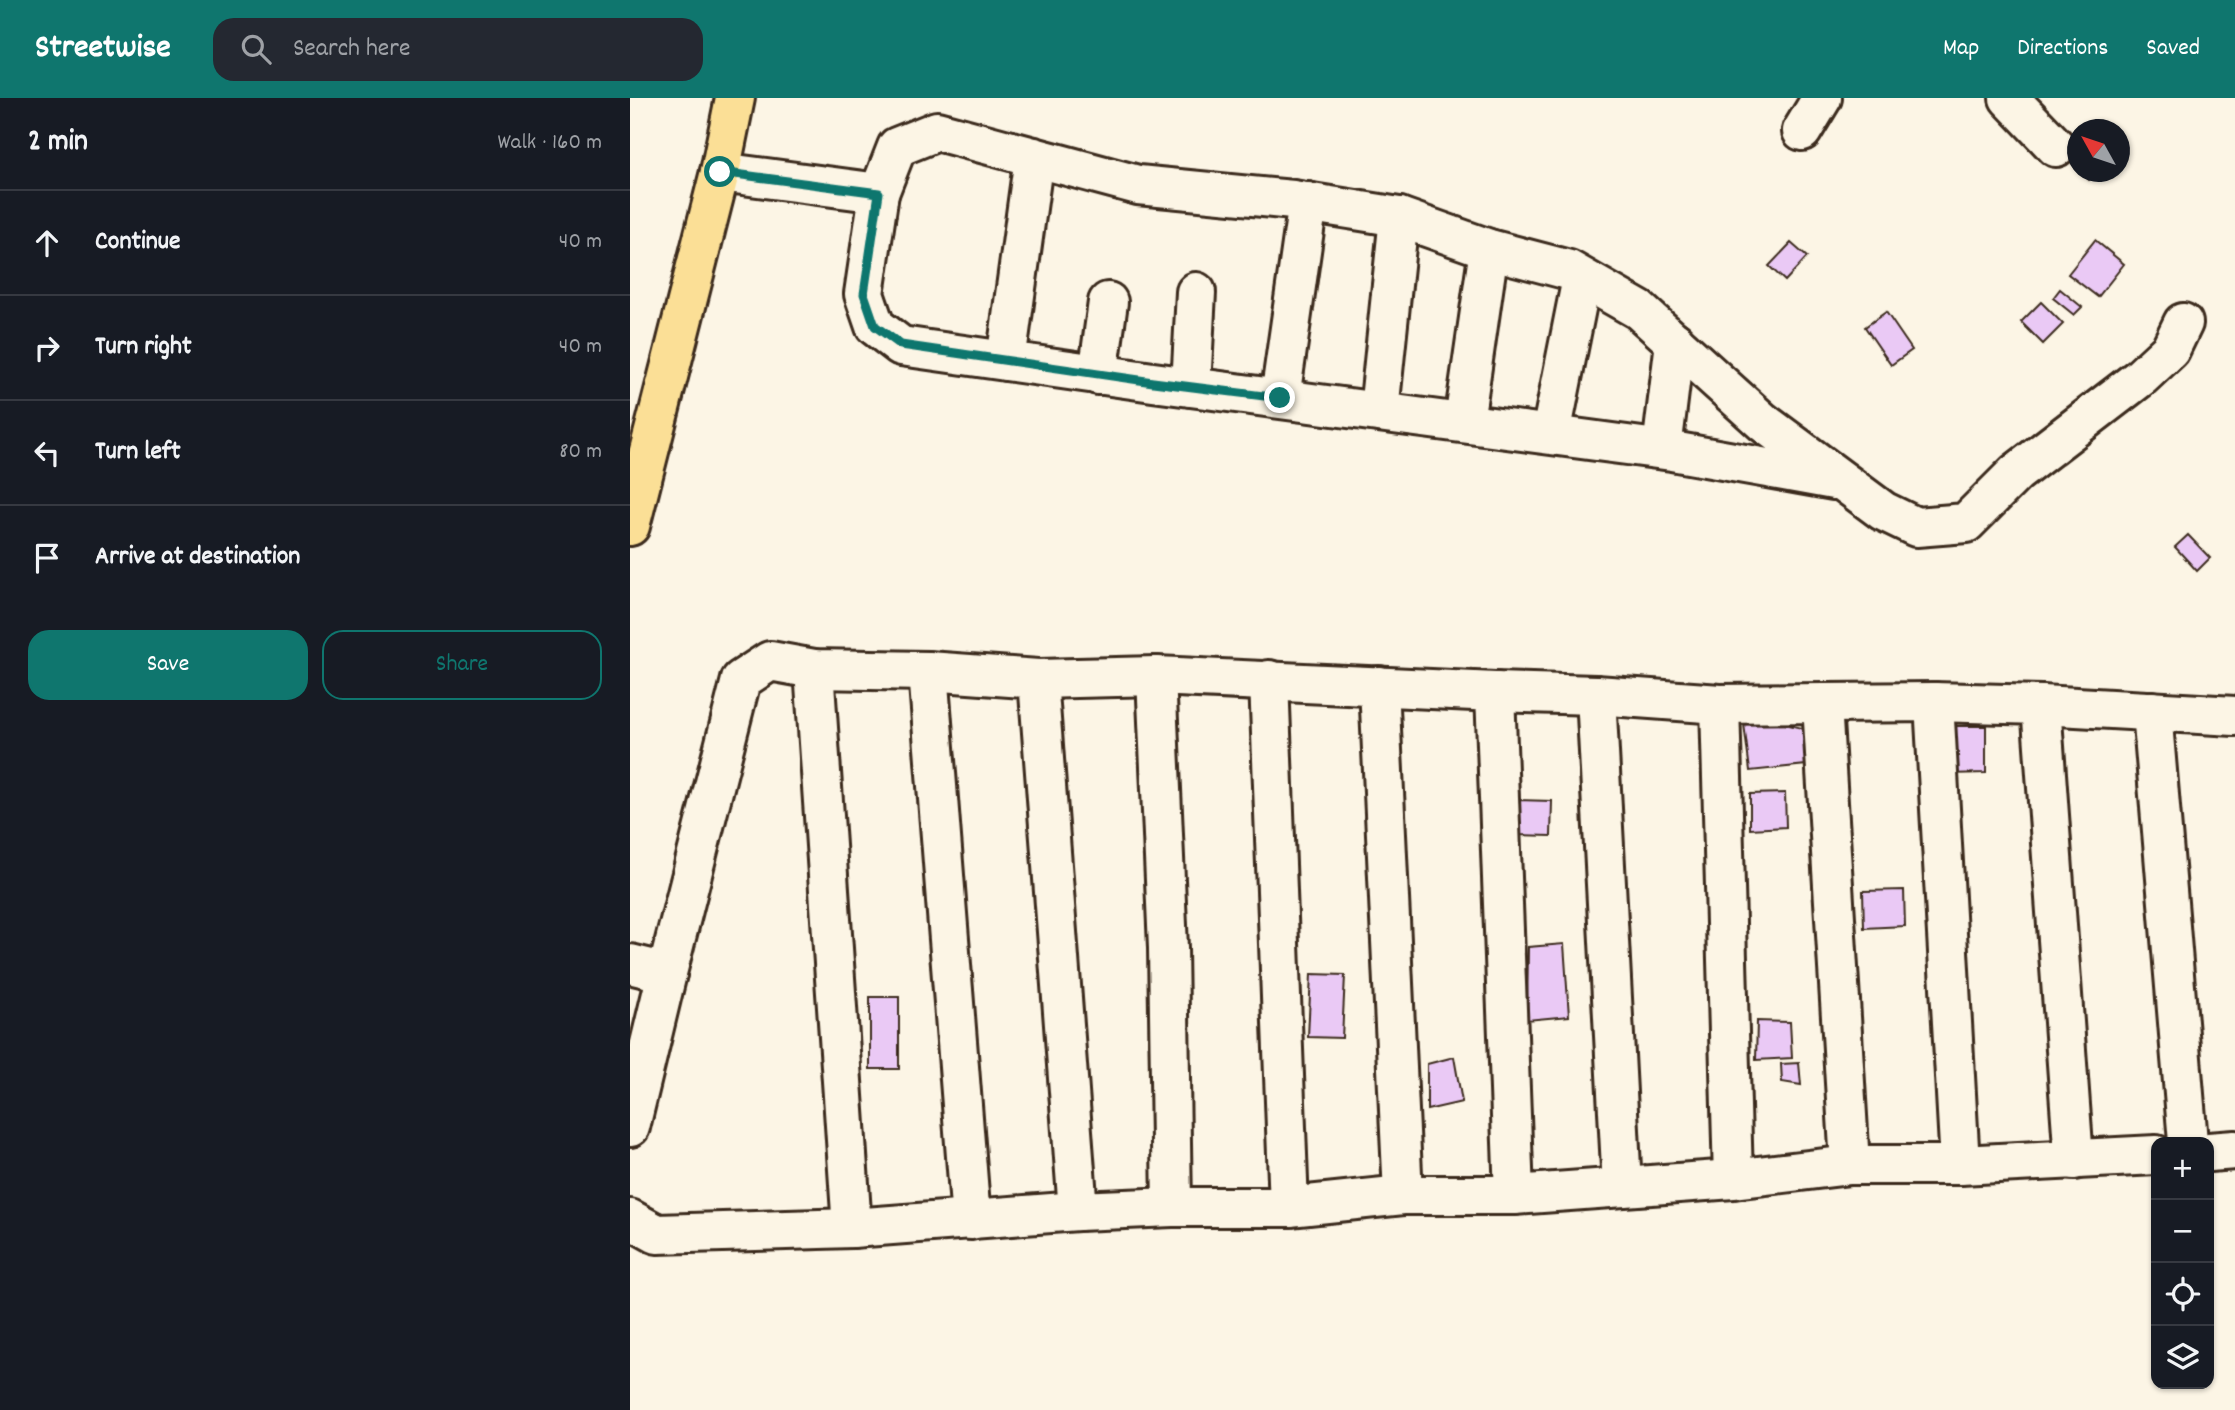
<!DOCTYPE html>
<meta charset="utf-8">
<style>
body{margin:0;font-family:Dekko,sans-serif;background:#242831;color:#f1f3f6}
.controls{position:absolute;right:21px;bottom:21px;display:grid;overflow:hidden;border-radius:14px;box-shadow:0 2px 5px #0004}
.controls button{width:63px;height:63px;display:grid;place-items:center;padding:0;border:0;border-bottom:2px solid #363941;background:#171b24;color:#f1f3f6;font:35px sans-serif}
.compass{position:absolute;left:1437px;top:21px;width:63px;height:63px;border-radius:50%;background:#171b24;box-shadow:0 2px 5px #0004;rotate:310deg}
.stop{position:absolute;width:21px;height:21px;margin:-16px;border:5px solid #0f766e;border-radius:50%;background:#fff}
.stop.end{background:#0f766e;border-color:#fff;box-shadow:0 2px 7px #0008}
.list{margin:0;padding:0;list-style:none}
h2{display:flex;justify-content:space-between;align-items:center;height:91px;margin:0;padding:0 28px;font-size:30px}
h2 small{font-size:23px;font-weight:400;color:#9ea1a6}
.list li{display:grid;grid-template-columns:46px 1fr auto;gap:21px;align-items:center;box-sizing:border-box;height:105px;padding:0 28px;border-top:2px solid #363941}
.list b{display:block;font-size:26px;white-space:nowrap}
.list em{font-size:23px;font-style:normal;color:#9ea1a6}
.actions{display:flex;gap:14px;padding:21px 28px}
.actions a{flex:1;padding:16px 0;border:2px solid #0f766e;border-radius:21px;text-align:center;font-size:24px;color:#0f766e}
.actions .main{background:#0f766e;color:#fff}
.icon{flex:none;width:38px;height:38px;fill:none;stroke:currentColor;stroke-width:2;stroke-linecap:round;stroke-linejoin:round}
.map{position:relative;flex:none;width:1605px;height:1312px;overflow:hidden}
header{display:flex;align-items:center;gap:42px;box-sizing:border-box;height:98px;padding:0 35px;background:#0f766e;color:#fff}
header strong{font-size:33px}
nav{display:flex;gap:38px;margin-inline-start:auto;font-size:24px}
.search{width:490px;height:63px;background:#242831;display:flex;align-items:center;gap:18px;box-sizing:border-box;padding:0 24px;border-radius:21px;color:#9ea1a6;font-size:26px}
main{display:flex}
aside{flex:1;background:#171b24}
.map>svg:first-child{display:block}
.building{fill:#eac9f5;stroke:#3b2a1e;stroke-width:2}
.lines{fill:none;stroke-linecap:round;stroke-linejoin:round}
.minor-casing{stroke:#3b2a1e;stroke-width:44}
.major-casing{stroke:#3b2a1e;stroke-width:44}
.minor{stroke:#fcf5e5;stroke-width:38}
.major{stroke:#fbdf96;stroke-width:38}
.route{stroke:#0f766e;stroke-width:9}
</style>
<header>
<strong>Streetwise</strong>
<div class="search"><svg class="icon" aria-label="search" viewBox="0 0 24 24"><circle cx="10" cy="10" r="6"/><path d="M15 15l6 6"/></svg>Search here</div>
<nav><a>Map</a><a>Directions</a><a>Saved</a></nav>
</header>
<main>
<aside>
<h2>2 min<small>Walk · 160 m</small></h2>
<ul class="list">
<li><svg class="icon" aria-label="ahead" viewBox="0 0 24 24"><path d="M12 20V5M6 11l6-6 6 6"/></svg><div><b>Continue</b></div><em>40 m</em></li>
<li><svg class="icon" aria-label="right" viewBox="0 0 24 24"><path d="M7 20v-9h11M14 6l5 5-5 5"/></svg><div><b>Turn right</b></div><em>40 m</em></li>
<li><svg class="icon" aria-label="left" viewBox="0 0 24 24"><path d="M17 20v-9H6M10 6l-5 5 5 5"/></svg><div><b>Turn left</b></div><em>80 m</em></li>
<li><svg class="icon" aria-label="arrive" viewBox="0 0 24 24"><path d="M6 21V4h12l-3 4 3 4H6"/></svg><div><b>Arrive at destination</b></div></li>
</ul>
<div class="actions"><a class="main">Save</a><a>Share</a></div>
</aside>
<div class="map">
<svg width="1605" height="1312" viewBox="0 0 1605 1312">
<rect width="100%" height="100%" fill="#fcf5e5"/>
<filter id="ink" filterUnits="userSpaceOnUse"><feTurbulence type="fractalNoise" baseFrequency=".0143" numOctaves="2"/><feDisplacementMap in="SourceGraphic" scale="14" xChannelSelector="R" yChannelSelector="G"/><feConvolveMatrix kernelMatrix="1 2 1 2 8 2 1 2 1" color-interpolation-filters="sRGB"/></filter>
<g filter="url(#ink)">
<g class="building">
<path d="M1448,43V71L1434,57Z"/>
<path d="M1450,74H1467L1459,82Z"/>
<path d="M1465,142L1494,166L1468,199L1438,176Z"/>
<path d="M1161,145L1177,159L1155,183L1139,168Z"/>
<path d="M1430,191L1452,209L1444,217L1423,200Z"/>
<path d="M1411,204L1433,226L1413,246L1391,224Z"/>
<path d="M1256,214L1282,252L1261,267L1235,229Z"/>
<path d="M1558,437L1580,460L1567,473L1545,449Z"/>
<path d="M1130,620L1176,631V667L1120,673L1114,626Z"/>
<path d="M1317,628H1356V675L1318,676Z"/>
<path d="M1155,695L1156,729L1120,731V696Z"/>
<path d="M887,702L922,703L921,738L886,737Z"/>
<path d="M1274,792L1275,828L1234,830L1233,793Z"/>
<path d="M934,846L939,918L897,922L898,849Z"/>
<path d="M681,876L715,877L712,940L678,939Z"/>
<rect x="240" y="899" width="29" height="72"/>
<path d="M1127,923L1160,924L1162,960L1126,962Z"/>
<path d="M824,959L832,1004L797,1012V966Z"/>
<path d="M1169,965L1171,987L1152,984L1151,966Z"/>
</g>
<g class="lines">
<g class="minor-casing">
<g id="minor">
<path d="M1379,0L1426,49"/>
<path d="M1172,33L1192,0"/>
<path d="M90,74L249,95L234,196L245,228L271,248L523,284L1042,353L1204,382"/>
<path d="M249,95L267,49L307,33L508,87L663,102L769,119L859,151L939,172L1009,212L1133,324L1253,413L1286,429L1336,425L1386,375L1511,279L1540,252L1553,225"/>
<path d="M376,263L404,59"/>
<path d="M468,277L478,204"/>
<path d="M561,289L566,194"/>
<path d="M650,300L678,104"/>
<path d="M749,313L769,119"/>
<path d="M834,324L859,151"/>
<path d="M921,336L952,180"/>
<path d="M1032,351L1045,244"/>
<path d="M184,571L222,1130"/>
<path d="M298,573L341,1122"/>
<path d="M526,578L538,850L542,1109"/>
<path d="M408,581L448,1113"/>
<path d="M639,582L659,1109"/>
<path d="M749,588L773,1097"/>
<path d="M865,594L884,1097"/>
<path d="M966,597L992,1089"/>
<path d="M1304,604L1330,1067"/>
<path d="M1090,606L1103,1081"/>
<path d="M1192,606L1220,1067"/>
<path d="M1411,607L1444,1062"/>
<path d="M1522,613L1558,1044"/>
<path d="M0,866L37,875L111,582L140,563L184,571L298,573L408,581L526,578L865,594L966,597L1090,606L1304,604L1411,607L1605,618"/>
<path d="M0,1029L37,875"/>
<path d="M1579,1054L1605,1052"/>
<path d="M0,1121L27,1136L222,1130L448,1113L542,1109H659L773,1097H884L1103,1081L1220,1067H1330L1526,1057"/>
</g>
</g>
<g class="major-casing">
<path id="major" d="M0,428L90,74L105,0"/>
</g>
<use href="#minor" class="minor"/>
<use href="#major" class="major"/>
</g>
</g>
<g class="lines" filter="url(#ink)">
<path class="route" d="M90,74L249,95L234,196L245,228L271,247L523,284L650,300"/>
</g>
</svg>
<div class="controls">
<button>+</button>
<button>−</button>
<button><svg class="icon" aria-label="locate" viewBox="0 0 24 24"><circle cx="12" cy="12" r="6"/><path d="M12 2v4M12 18v4M2 12h4M18 12h4"/></svg></button>
<button><svg class="icon" aria-label="layers" viewBox="0 0 24 24"><path d="M12 4l9 5-9 5-9-5zM3 14l9 5 9-5"/></svg></button>
</div>
<svg class="compass" viewBox="-18 -18 36 36"><path d="M0-13l5 13h-10z" fill="#e53935"/><path d="M0 13l5-13h-10z" fill="#9ea1a6"/></svg>
<div class="stop" style="left:90px;top:74px"></div>
<div class="stop end" style="left:650px;top:300px"></div>
</div>
</main>
